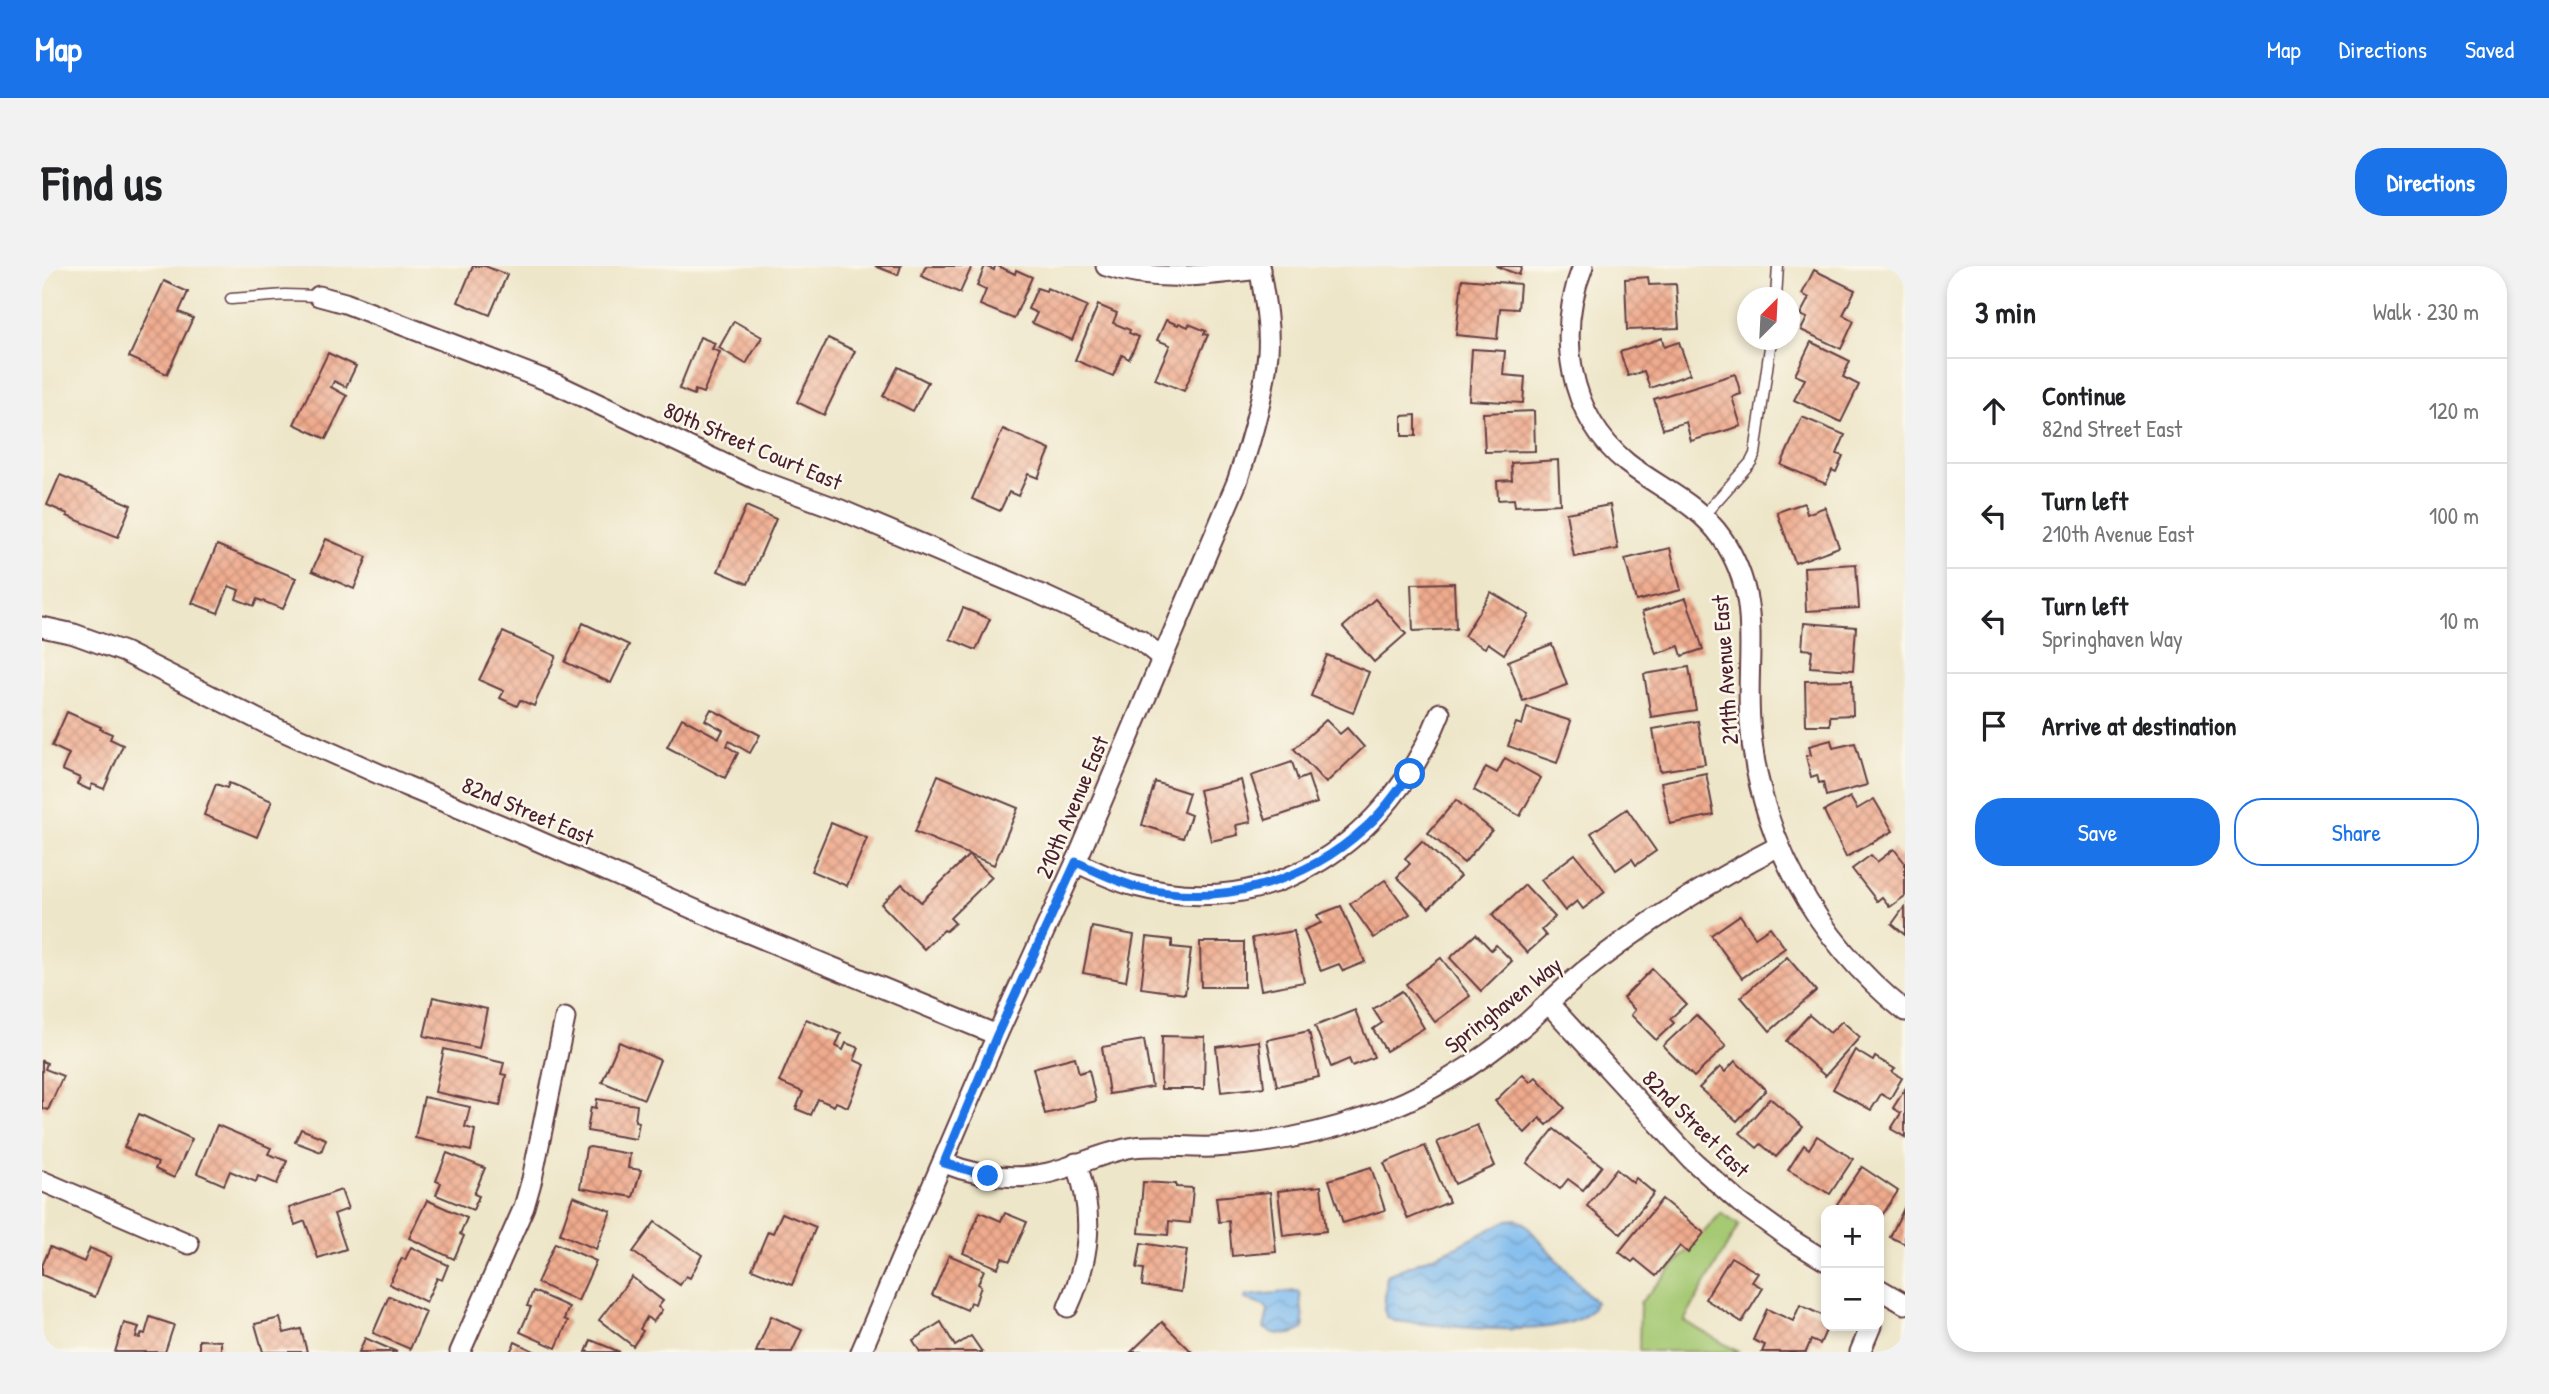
<!DOCTYPE html>
<meta charset="utf-8">
<style>
body{margin:0;font-family:"Patrick Hand",sans-serif;background:#f2f2f2;color:#202124}
.controls{position:absolute;right:21px;bottom:21px;display:grid;overflow:hidden;border-radius:14px;box-shadow:0 4px 10px #0003}
.controls button{width:63px;height:63px;display:grid;place-items:center;padding:0;border:0;border-bottom:2px solid #e0e0e0;background:#fff;color:#202124;font:35px sans-serif}
.compass{position:absolute;left:1695px;top:21px;width:63px;height:63px;border-radius:50%;background:#fff;box-shadow:0 4px 10px #0003;rotate:24deg}
.stop{position:absolute;width:21px;height:21px;margin:-16px;border:5px solid #1a73e8;border-radius:50%;background:#fff}
.stop.end{background:#1a73e8;border-color:#fff;box-shadow:0 2px 7px #0008}
.list{margin:0;padding:0;list-style:none}
h2{display:flex;justify-content:space-between;align-items:center;height:91px;margin:0;padding:0 28px;font-size:30px}
h2 small{font-size:23px;font-weight:400;color:#757577}
.list li{display:grid;grid-template-columns:46px 1fr auto;gap:21px;align-items:center;box-sizing:border-box;height:105px;padding:0 28px;border-top:2px solid #e0e0e0}
.list b{display:block;font-size:26px;white-space:nowrap}
.list p{margin:0;font-size:23px;white-space:nowrap;color:#757577}
.list em{font-size:23px;font-style:normal;color:#757577}
.actions{display:flex;gap:14px;padding:21px 28px}
.actions a{flex:1;padding:16px 0;border:2px solid #1a73e8;border-radius:28px;text-align:center;font-size:24px;color:#1a73e8}
.actions .main{background:#1a73e8;color:#fff}
.icon{flex:none;width:38px;height:38px;fill:none;stroke:currentColor;stroke-width:2;stroke-linecap:round;stroke-linejoin:round}
.map{position:relative;flex:none;width:1863px;height:1086px;overflow:hidden;border-radius:28px}
header{display:flex;align-items:center;gap:42px;box-sizing:border-box;height:98px;padding:0 35px;background:#1a73e8;color:#fff}
header strong{font-size:33px}
nav{display:flex;gap:38px;margin-inline-start:auto;font-size:24px}
.intro{display:flex;align-items:center;justify-content:space-between;box-sizing:border-box;height:168px;padding:0 42px}
h1{margin:0;font-size:49px}
.button{padding:18px 32px;border-radius:28px;background:#1a73e8;color:#fff;font-size:24px;font-weight:700}
main{display:flex;gap:42px;padding:0 42px}
aside{flex:1;background:#fff;border-radius:28px;box-shadow:0 4px 10px #0003}
.map>svg:first-child{display:block}
.green{fill:#a6c973;stroke:#78744f;stroke-width:2}
.water{fill:url(#water-waves);stroke:#626c8c;stroke-width:2}
.building{fill:url(#building-cross-hatch)}
.lines{fill:none;stroke-linecap:round;stroke-linejoin:round}
.lane-casing{stroke:#633d43;stroke-width:13}
.street-casing{stroke:#633d43;stroke-width:23}
.lane{stroke:#fff;stroke-width:10}
.street{stroke:#fff;stroke-width:19}
.route{stroke:#1a73e8;stroke-width:9}
.labels{text-anchor:middle;stroke-width:5;stroke-linejoin:round;paint-order:stroke}
.street-label{font-size:23px;fill:#4a1f2b;stroke:#fbf7ec}
</style>
<header>
<strong>Map</strong>
<nav><a>Map</a><a>Directions</a><a>Saved</a></nav>
</header>
<div class="intro"><h1>Find us</h1><a class="button">Directions</a></div>
<main>
<div class="map">
<svg width="1863" height="1086" viewBox="0 0 1863 1086">
<defs>
<pattern id="water-waves" width="16" height="10" patternUnits="userSpaceOnUse" patternTransform="scale(1.75)"><rect width="16" height="10" fill="#7ab9ee"/><path d="M0 5q4-4 8 0t8 0" fill="none" stroke="#6696c1"/></pattern>
<pattern id="building-cross-hatch" width="8" height="8" patternUnits="userSpaceOnUse" patternTransform="scale(1.75)"><rect width="8" height="8" fill="#f0ab8e"/><path d="M0 0l8 8M0 8l8-8" fill="none" stroke="#c48b74"/></pattern>
</defs>
<rect width="100%" height="100%" fill="#fbf7ec"/>
<filter id="ink" filterUnits="userSpaceOnUse"><feTurbulence type="fractalNoise" baseFrequency=".0143" numOctaves="2"/><feDisplacementMap in="SourceGraphic" scale="14" xChannelSelector="R" yChannelSelector="G"/><feConvolveMatrix kernelMatrix="1 2 1 2 8 2 1 2 1" color-interpolation-filters="sRGB"/></filter>
<filter id="wash" filterUnits="userSpaceOnUse"><feTurbulence type="fractalNoise" baseFrequency=".00686" numOctaves="4" result="noise"/><feDisplacementMap in="SourceGraphic" scale="28" xChannelSelector="R" yChannelSelector="G"/><feGaussianBlur stdDeviation="1.57" result="paint"/><feColorMatrix in="noise" values="0 0 0 0 0 0 0 0 0 0 0 0 0 0 0 0 0 1.4 0 .05"/><feComposite in="paint" operator="in"/></filter>
<g filter="url(#wash)">
<rect width="100%" height="100%" fill="#eee6c9"/>
<path class="green" d="M1679,947L1697,959L1642,1055L1697,1086L1597,1085L1598,1037Z"/>
<g class="water">
<path d="M1474,953L1482,957L1553,1036C1543,1080 1387,1058 1352,1055L1345,1051L1342,1044L1345,1009L1416,980L1466,954Z"/>
<path d="M1254,1025L1258,1027L1262,1062C1252,1071 1232,1070 1222,1062L1226,1046L1224,1041L1203,1033L1204,1030Z"/>
</g>
<g id="blocks">
<g class="building">
<path d="M431,0H443L465,9L448,49L416,36Z"/>
<path d="M833,0H859L856,9Z"/>
<path d="M884,0H930L918,27L879,10Z"/>
<path d="M943,0L952,4L953,0H956L973,8L974,4L990,11L972,53L938,39L944,24L935,20Z"/>
<path d="M1454,0H1480L1477,9Z"/>
<path d="M1772,4L1813,24L1801,49L1812,55L1799,83L1759,64L1765,52L1758,49L1767,32L1760,28Z"/>
<path d="M1606,11L1607,19L1634,18L1637,62L1585,64L1583,13Z"/>
<path d="M1420,13L1478,18L1476,43L1458,42L1455,73L1414,69Z"/>
<path d="M122,15L146,26L137,46L151,52L125,108L87,91Z"/>
<path d="M995,22L1004,25L1005,22L1045,40L1030,74L990,57L995,47L986,43Z"/>
<path d="M1056,39L1075,47L1071,57L1088,64L1087,67L1097,71L1087,93L1080,89L1071,110L1033,94Z"/>
<path d="M1124,54L1136,59L1137,57L1146,61L1147,58L1164,65L1162,68L1166,69L1142,125L1113,113L1128,79L1115,74Z"/>
<path d="M692,55L720,71L704,98L677,82Z"/>
<path d="M658,71L673,77L670,83L678,86L661,127L653,124L652,129L637,123Z"/>
<path d="M786,72L813,85L782,149L755,136Z"/>
<path d="M1620,72L1622,81L1637,76L1648,108L1608,122L1602,105L1586,110L1578,86Z"/>
<path d="M1769,76L1808,95L1801,111L1817,119L1799,156L1752,134L1763,113L1753,109Z"/>
<path d="M1430,83L1463,85L1461,109L1483,111L1481,137L1427,134Z"/>
<path d="M286,87L314,100L304,121L292,115L289,121L305,130L284,173L252,158Z"/>
<path d="M856,101L886,116L871,145L841,130Z"/>
<path d="M1693,108L1699,128L1690,131L1699,160L1649,175L1644,156L1621,163L1612,133Z"/>
<path d="M1492,145L1493,185L1443,186L1441,147Z"/>
<path d="M1374,149V170H1360V150Z"/>
<path d="M1760,151L1803,169L1795,188L1801,190L1794,206L1790,204L1784,218L1739,199Z"/>
<path d="M961,163L1008,184L996,212L986,208L976,230L967,226L958,245L930,233Z"/>
<path d="M1516,194L1518,238L1473,240L1472,233L1456,234L1455,215L1470,214L1469,197Z"/>
<path d="M18,209L89,239L76,271L25,250L26,248L5,239Z"/>
<path d="M1762,237L1765,248L1783,241L1797,281L1753,297L1735,246Z"/>
<path d="M1568,239L1576,283L1532,291L1524,247Z"/>
<path d="M704,240L734,253L706,318L676,305Z"/>
<path d="M284,273L325,291L312,323L270,305Z"/>
<path d="M175,279L254,312L241,343L215,333L212,340L194,333L197,324L187,320L176,347L150,337Z"/>
<path d="M1628,282L1639,324L1594,335L1583,293Z"/>
<path d="M1814,298L1817,342L1764,345L1762,301Z"/>
<path d="M1412,317L1414,363L1371,365L1369,318Z"/>
<path d="M1449,326L1487,349L1462,388L1446,377L1443,382L1422,370Z"/>
<path d="M1644,332L1661,383L1640,390L1637,380L1614,388L1600,346Z"/>
<path d="M1333,333L1364,368L1332,396L1301,361Z"/>
<path d="M921,342L948,353L934,384L908,373Z"/>
<path d="M541,357L587,379L569,417L523,396Z"/>
<path d="M1762,357L1814,361L1811,404L1768,401L1770,384L1760,383Z"/>
<path d="M461,366L514,390L492,440L478,434L475,440L458,432L462,425L437,414Z"/>
<path d="M1510,378L1525,419L1481,435L1466,395Z"/>
<path d="M1285,389L1327,406L1311,447L1269,430Z"/>
<path d="M1647,401L1654,444L1609,451L1602,408Z"/>
<path d="M1810,414L1811,449L1788,450V459H1764L1763,415Z"/>
<path d="M1485,441L1529,455L1515,497L1466,480L1474,457L1480,459Z"/>
<path d="M669,443L718,469L708,487L687,475L685,480L696,487L683,512L625,481L640,452L677,472L681,464L663,454Z"/>
<path d="M25,446L59,461L58,463L70,468L68,473L81,479L62,523L50,518L48,524L35,518L38,512L20,504L27,488L10,480Z"/>
<path d="M1284,454L1298,468L1305,462L1322,481L1284,517L1252,483Z"/>
<path d="M1656,455L1663,498L1618,505L1611,463Z"/>
<path d="M1789,474L1791,482L1813,477L1825,519L1784,530L1781,516L1777,517L1775,509L1769,511L1764,490L1769,489L1767,480Z"/>
<path d="M1463,492L1499,512L1478,550L1432,524L1444,501L1455,507Z"/>
<path d="M1250,496L1256,514L1266,510L1275,537L1224,554L1209,510Z"/>
<path d="M1664,507L1672,549L1628,558L1619,516Z"/>
<path d="M896,509L976,542L952,599L873,566Z"/>
<path d="M1199,514L1209,556L1194,559L1196,569L1169,575L1157,524Z"/>
<path d="M1113,516L1147,527L1141,546L1149,549L1141,572L1100,559Z"/>
<path d="M187,517L230,535L215,571L162,549L174,518L185,522Z"/>
<path d="M1808,531L1815,543L1832,533L1851,565L1804,591L1782,545Z"/>
<path d="M1414,534L1450,564L1422,597L1386,567Z"/>
<path d="M1585,543L1614,585L1594,599L1590,593L1574,604L1549,567Z"/>
<path d="M789,557L825,572L805,620L769,605Z"/>
<path d="M1380,575L1418,610L1387,642L1355,611L1368,598L1363,592Z"/>
<path d="M1852,583L1863,597V630L1848,641L1840,631L1835,635L1810,603L1829,589L1835,596Z"/>
<path d="M1533,588L1563,626L1541,643L1535,635L1523,645L1499,614Z"/>
<path d="M927,589L950,611L908,652L913,657L904,665L902,664L882,683L839,638L860,618L879,636Z"/>
<path d="M1343,614L1368,648L1332,672L1308,638Z"/>
<path d="M1483,619L1513,651L1499,664L1504,670L1485,687L1450,649Z"/>
<path d="M1299,640L1323,696L1301,705L1297,698L1279,705L1262,664L1279,657L1275,649Z"/>
<path d="M1863,640V669L1850,658Z"/>
<path d="M1698,649L1713,671L1728,661L1743,682L1700,712L1669,669Z"/>
<path d="M1050,661L1092,669L1084,715L1041,707Z"/>
<path d="M1252,665L1262,716L1219,724L1210,672Z"/>
<path d="M1434,668L1449,684L1454,679L1470,695L1439,725L1408,692Z"/>
<path d="M1105,671L1130,674V681L1149,683L1143,728L1099,722Z"/>
<path d="M1158,676H1202V721H1159Z"/>
<path d="M1745,691L1774,725L1728,765L1699,731Z"/>
<path d="M1399,692L1428,730L1393,756L1364,718Z"/>
<path d="M1610,703L1644,738L1628,753L1632,757L1614,774L1589,749L1593,744L1581,732Z"/>
<path d="M1360,725L1382,762L1344,785L1331,763L1340,757L1331,743Z"/>
<path d="M391,731L445,743L437,782L382,770Z"/>
<path d="M1313,744L1332,791L1310,800L1307,793L1289,801L1273,760Z"/>
<path d="M1654,749L1684,780L1652,811L1621,780Z"/>
<path d="M1767,749L1788,767L1800,755L1818,771L1783,810L1744,775Z"/>
<path d="M764,753L799,768L794,780L801,784L804,777L817,782L812,794L823,799L806,841L794,836L792,840L776,833L769,849L754,843L761,826L737,816Z"/>
<path d="M1267,765L1277,811L1235,820L1225,774Z"/>
<path d="M1120,770L1163,771L1162,823H1119Z"/>
<path d="M1102,774L1110,821L1067,828L1060,781Z"/>
<path d="M1217,775L1222,821L1179,826L1174,781Z"/>
<path d="M577,776L618,794L602,833L560,816Z"/>
<path d="M402,783L462,797L459,808L464,809L458,840L393,826Z"/>
<path d="M1813,784L1831,795L1833,791L1853,803L1850,806L1860,812L1848,833L1839,828L1829,844L1791,823Z"/>
<path d="M1033,791L1037,807L1047,804L1054,835L1003,848L991,802Z"/>
<path d="M0,795L5,797L3,803L21,810L6,844L0,842Z"/>
<path d="M1693,795L1724,824L1695,855L1657,822L1678,801L1683,806Z"/>
<path d="M1481,808L1488,816L1494,811L1523,842L1505,859L1498,852L1483,867L1453,835Z"/>
<path d="M1863,823V871L1849,863L1859,847L1851,842Z"/>
<path d="M382,831L428,841L423,861L433,864L429,885L373,872Z"/>
<path d="M1728,832L1761,861L1734,891L1719,878L1715,882L1698,867Z"/>
<path d="M555,833L595,839L593,855L597,856L594,873L545,865L549,841L554,842Z"/>
<path d="M97,848L150,873L132,912L113,903L116,897L82,881Z"/>
<path d="M175,859L229,882L226,888L245,895L235,918L216,910L214,916L188,905L182,919L155,907Z"/>
<path d="M1435,859L1453,900L1413,918L1395,876Z"/>
<path d="M259,863L284,873L279,886L253,876Z"/>
<path d="M1512,863L1560,900L1541,924L1526,913L1518,923L1485,897Z"/>
<path d="M1775,870L1811,893L1788,928L1746,904L1762,879L1767,883Z"/>
<path d="M1383,880L1407,936L1366,953L1342,897Z"/>
<path d="M548,881L588,888L586,902L599,904L591,931L538,922L544,882Z"/>
<path d="M405,887L443,902L432,928L437,930L431,944L394,929L399,917L394,915Z"/>
<path d="M1329,901L1343,944L1301,957L1287,914Z"/>
<path d="M1820,901L1856,925L1837,954V944H1805L1795,938Z"/>
<path d="M1574,903L1591,917L1594,912L1612,927L1579,968L1545,940Z"/>
<path d="M1101,916L1134,918V921L1151,922L1148,957L1127,955L1126,969L1097,967Z"/>
<path d="M1279,920L1284,965L1241,970L1236,925Z"/>
<path d="M299,924L306,943L292,948L304,983L276,992L263,955L253,959L247,942Z"/>
<path d="M1228,926L1234,986L1190,990L1187,955L1177,956L1174,931Z"/>
<path d="M531,930L569,945L554,983L518,968Z"/>
<path d="M1620,933L1662,967L1646,987L1638,980L1614,1010L1593,993L1590,996L1577,986Z"/>
<path d="M385,934L425,952L418,968L422,970L412,993L367,972Z"/>
<path d="M1863,940V978L1848,971Z"/>
<path d="M938,946L959,955L963,947L985,956L968,995L960,992L956,1002L921,987Z"/>
<path d="M740,947L774,961L750,1019L710,1003L726,965L731,967Z"/>
<path d="M613,956L660,989L648,1012L644,1010L638,1019L591,986Z"/>
<path d="M513,977L554,995L536,1035L495,1017Z"/>
<path d="M1099,977L1145,984L1139,1026L1100,1020L1102,1003L1095,1002Z"/>
<path d="M8,981L42,996L48,982L69,991L53,1031L0,1009V1000Z"/>
<path d="M369,981L406,999L400,1014L395,1012L384,1036L347,1018L360,992L363,994Z"/>
<path d="M907,989L942,1004L936,1018L939,1020L933,1038L928,1036L925,1044L890,1029Z"/>
<path d="M1689,991L1716,1007L1710,1016L1721,1022L1700,1056L1663,1033Z"/>
<path d="M590,1011L621,1035L616,1041L620,1044L611,1056L605,1051L598,1063L601,1065L591,1080L557,1054Z"/>
<path d="M491,1025L527,1041L522,1053L526,1055L514,1082L478,1066L489,1041L485,1040Z"/>
<path d="M347,1030L384,1046L368,1083L331,1067Z"/>
<path d="M1758,1039L1784,1051L1786,1060L1778,1078L1769,1074L1764,1086H1720L1723,1079L1711,1074L1725,1043L1751,1055Z"/>
<path d="M729,1050L760,1064L750,1086H714Z"/>
<path d="M108,1051L132,1059L123,1086H73L82,1057L97,1061L94,1071L98,1072L100,1067L103,1068Z"/>
<path d="M238,1052L242,1067L259,1063L265,1086H221L213,1058Z"/>
<path d="M899,1056L913,1080L929,1070L940,1086H878L871,1074Z"/>
<path d="M1120,1056L1150,1086H1089Z"/>
<path d="M323,1072L355,1086H317Z"/>
<path d="M157,1074L179,1075V1086H157Z"/>
<path d="M549,1074L578,1086H544Z"/>
<path d="M473,1076L494,1086H468Z"/>
</g>
</g>
</g>
<g filter="url(#ink)">
<use href="#blocks" fill-opacity="0" stroke="#633d43" stroke-width="2"/>
<g class="lines">
<g class="lane-casing">
<g id="lane">
<path d="M1734,32L1736,0"/>
<path d="M189,33L243,29L277,30"/>
<path d="M1661,250L1709,196L1713,188L1729,74"/>
</g>
</g>
<g class="street-casing">
<g id="street">
<path d="M1064,0C1113,17 1167,9 1218,3"/>
<path d="M1541,0C1514,68 1526,149 1585,197C1617,222 1656,237 1680,272C1722,334 1703,387 1708,456C1716,570 1774,674 1863,745"/>
<path d="M277,30L303,37L514,118L714,213L799,244L1000,329L1098,374L1119,391"/>
<path d="M0,361L32,368L82,386L225,458L364,520L485,570L697,663L955,769"/>
<path d="M1034,596C1053,605 1073,615 1093,620C1232,657 1348,573 1398,447"/>
<path d="M1506,737L1650,894L1697,936L1748,973L1784,995"/>
<path d="M902,897C935,910 970,915 1006,907C1035,900 1062,886 1092,881C1118,878 1146,882 1172,881C1223,878 1274,869 1322,852C1382,832 1438,797 1486,756C1504,739 1522,722 1541,706C1602,657 1667,616 1737,580"/>
<path d="M0,915L147,978"/>
<path d="M1837,1023L1863,1038"/>
<path d="M1026,1041C1048,993 1053,947 1034,897"/>
<path d="M418,1086L482,941L490,913L523,752"/>
<path d="M819,1086L955,769L1034,596L1195,216C1209,175 1222,131 1226,87C1228,58 1222,29 1217,0"/>
<path d="M1818,1086L1829,1060"/>
</g>
</g>
<use href="#lane" class="lane"/>
<use href="#street" class="street"/>
</g>
</g>
<g class="lines" filter="url(#ink)">
<path class="route" d="M946,910L902,897L955,769L1034,596C1054,605 1073,615 1094,621C1176,642 1262,618 1324,561C1341,546 1355,526 1368,508"/>
</g>
<g class="labels">
<g class="street-label">
<text transform="translate(711 180) rotate(23)" y="8">80th Street Court East</text>
<text transform="translate(1683 404) rotate(-94)" y="8">211th Avenue East</text>
<text transform="translate(1030 541) rotate(-67)" y="8">210th Avenue East</text>
<text transform="translate(486 545) rotate(23)" y="8">82nd Street East</text>
<text transform="translate(1461 739) rotate(-38)" y="8">Springhaven Way</text>
<text transform="translate(1654 858) rotate(45)" y="8">82nd Street East</text>
</g>
</g>
</svg>
<div class="controls">
<button>+</button>
<button>−</button>
</div>
<svg class="compass" viewBox="-18 -18 36 36"><path d="M0-13l5 13h-10z" fill="#e53935"/><path d="M0 13l5-13h-10z" fill="#757577"/></svg>
<div class="stop" style="left:1368px;top:508px"></div>
<div class="stop end" style="left:946px;top:910px"></div>
</div>
<aside>
<h2>3 min<small>Walk · 230 m</small></h2>
<ul class="list">
<li><svg class="icon" aria-label="ahead" viewBox="0 0 24 24"><path d="M12 20V5M6 11l6-6 6 6"/></svg><div><b>Continue</b><p>82nd Street East</p></div><em>120 m</em></li>
<li><svg class="icon" aria-label="left" viewBox="0 0 24 24"><path d="M17 20v-9H6M10 6l-5 5 5 5"/></svg><div><b>Turn left</b><p>210th Avenue East</p></div><em>100 m</em></li>
<li><svg class="icon" aria-label="left" viewBox="0 0 24 24"><path d="M17 20v-9H6M10 6l-5 5 5 5"/></svg><div><b>Turn left</b><p>Springhaven Way</p></div><em>10 m</em></li>
<li><svg class="icon" aria-label="arrive" viewBox="0 0 24 24"><path d="M6 21V4h12l-3 4 3 4H6"/></svg><div><b>Arrive at destination</b></div></li>
</ul>
<div class="actions"><a class="main">Save</a><a>Share</a></div>
</aside>
</main>
